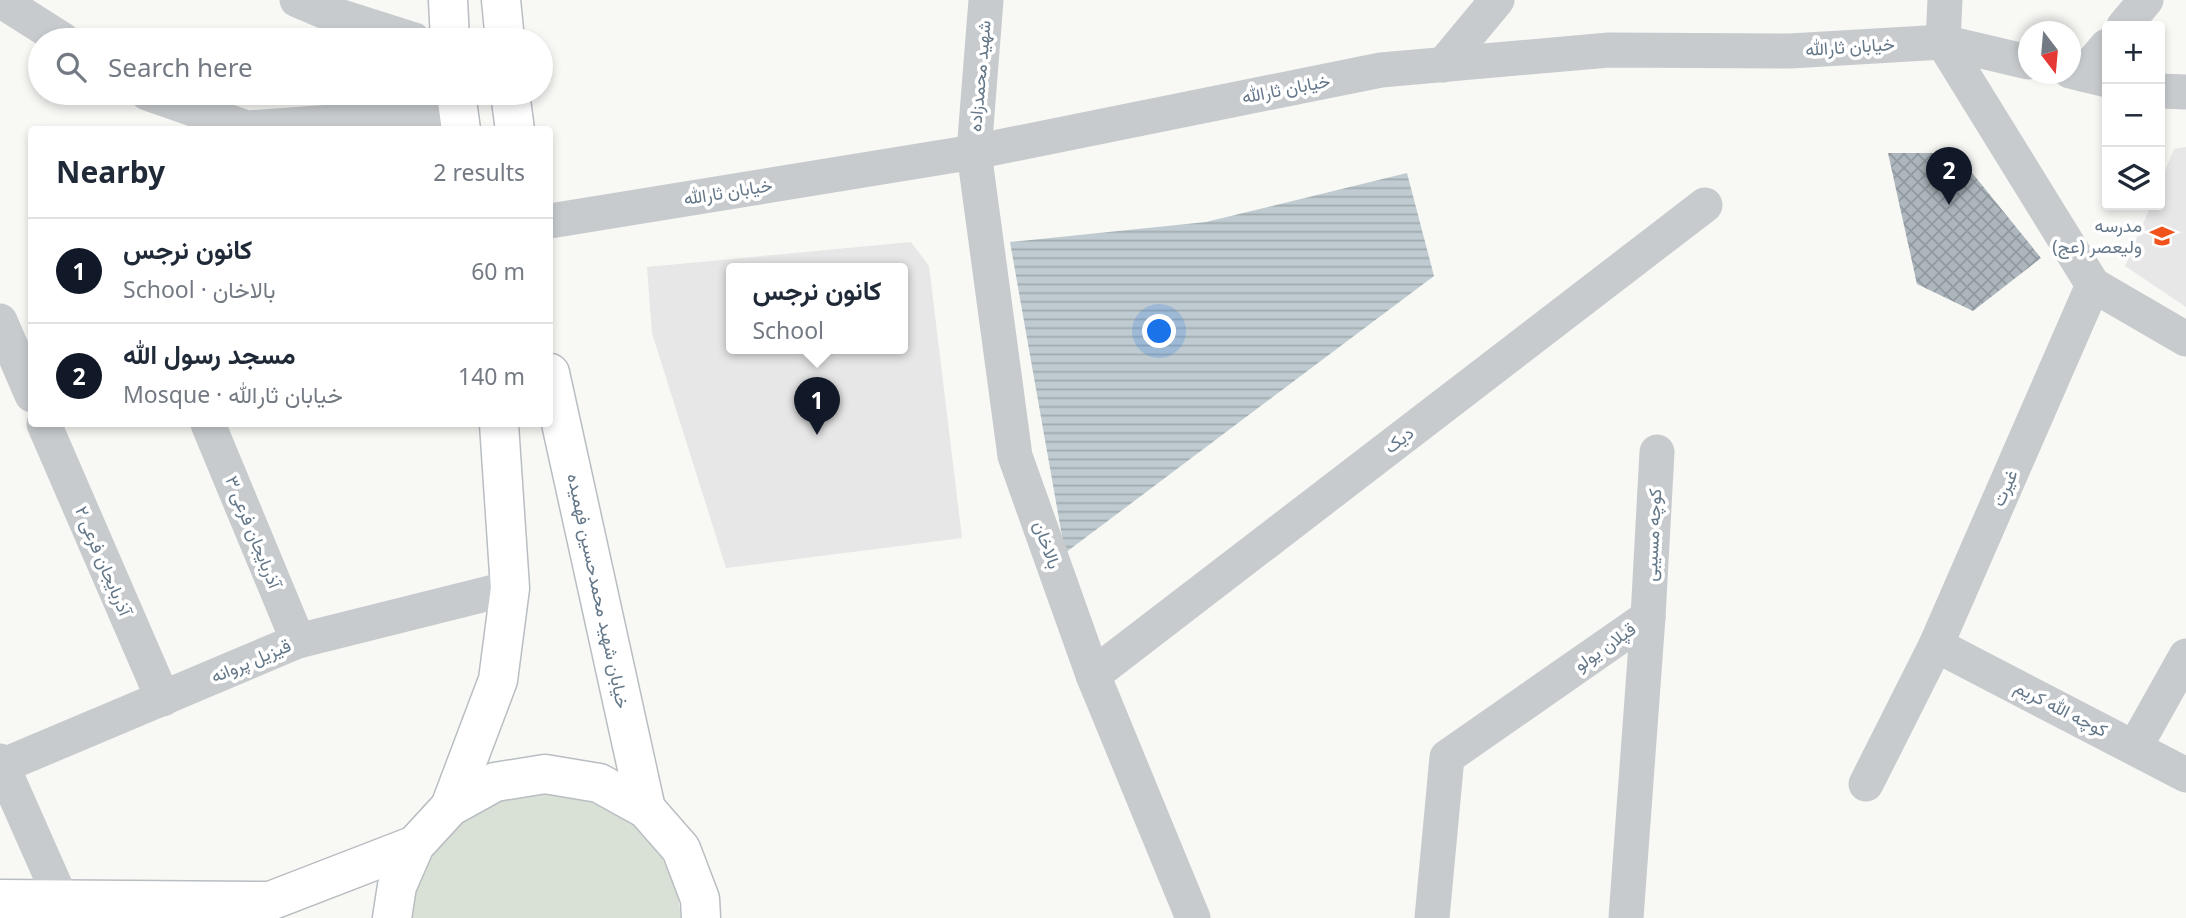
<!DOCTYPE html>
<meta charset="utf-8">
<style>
body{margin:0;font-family:"Noto Sans",Vazirmatn,sans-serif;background:#f6f6f7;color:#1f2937}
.controls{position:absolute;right:21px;top:21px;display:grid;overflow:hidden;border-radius:7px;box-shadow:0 4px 10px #0003}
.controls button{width:63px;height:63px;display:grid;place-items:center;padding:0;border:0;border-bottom:2px solid #e0e1e3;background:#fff;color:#1f2937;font:35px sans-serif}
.compass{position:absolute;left:2018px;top:21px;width:63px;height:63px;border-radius:50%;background:#fff;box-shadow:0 4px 10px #0003;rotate:164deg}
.you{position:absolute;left:1160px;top:332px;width:24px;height:24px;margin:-18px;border:5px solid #fff;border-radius:50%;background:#1a73e8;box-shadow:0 0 0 10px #1a73e833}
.badge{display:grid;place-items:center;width:46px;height:46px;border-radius:50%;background:#111827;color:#fff;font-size:23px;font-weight:700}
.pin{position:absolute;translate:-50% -58px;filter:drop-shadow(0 2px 4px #0008)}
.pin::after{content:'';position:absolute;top:37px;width:24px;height:21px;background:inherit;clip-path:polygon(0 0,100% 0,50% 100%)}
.popup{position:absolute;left:726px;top:263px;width:182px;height:91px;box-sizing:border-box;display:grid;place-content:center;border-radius:7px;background:#fff;filter:drop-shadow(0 2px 5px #0005);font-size:23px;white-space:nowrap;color:#747a83}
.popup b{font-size:26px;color:#1f2937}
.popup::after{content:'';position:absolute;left:50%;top:100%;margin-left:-14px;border:14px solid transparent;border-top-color:#fff}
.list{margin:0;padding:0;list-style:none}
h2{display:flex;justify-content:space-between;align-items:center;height:91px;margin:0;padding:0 28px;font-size:30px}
h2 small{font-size:23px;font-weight:400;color:#747a83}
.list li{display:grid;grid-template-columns:46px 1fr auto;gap:21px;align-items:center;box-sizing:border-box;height:105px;padding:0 28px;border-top:2px solid #e0e1e3}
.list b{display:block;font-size:26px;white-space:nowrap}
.list p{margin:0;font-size:23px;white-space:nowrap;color:#747a83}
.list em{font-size:23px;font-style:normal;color:#747a83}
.icon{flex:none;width:38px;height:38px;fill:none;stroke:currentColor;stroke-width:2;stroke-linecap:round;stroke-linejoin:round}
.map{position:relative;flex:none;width:2186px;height:918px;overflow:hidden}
.search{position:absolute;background:#fff;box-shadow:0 4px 10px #0003;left:28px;top:28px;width:525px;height:77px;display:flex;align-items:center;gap:18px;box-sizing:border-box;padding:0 24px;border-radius:38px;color:#747a83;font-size:26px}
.panel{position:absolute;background:#fff;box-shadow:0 4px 10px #0003;left:28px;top:126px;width:525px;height:301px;border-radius:7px}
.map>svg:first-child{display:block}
.built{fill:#e6e7e6;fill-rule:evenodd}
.grass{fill:#d9e0d5}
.water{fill:url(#water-rules)}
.building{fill:url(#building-cross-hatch)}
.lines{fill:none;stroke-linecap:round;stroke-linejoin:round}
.secondary-casing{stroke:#b9bec3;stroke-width:41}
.minor{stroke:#c7cbce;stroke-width:35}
.secondary{stroke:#fff;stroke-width:38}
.labels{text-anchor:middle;stroke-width:7;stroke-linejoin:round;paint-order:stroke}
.street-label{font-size:18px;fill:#647788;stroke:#fff}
.poi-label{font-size:18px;fill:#647788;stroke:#fff;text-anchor:end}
</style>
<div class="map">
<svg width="2186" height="918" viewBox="0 0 2186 918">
<defs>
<pattern id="water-rules" width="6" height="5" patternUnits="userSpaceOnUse" patternTransform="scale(1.75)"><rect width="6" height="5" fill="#c0cbd1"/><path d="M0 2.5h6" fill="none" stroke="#a0aaaf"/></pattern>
<pattern id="building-cross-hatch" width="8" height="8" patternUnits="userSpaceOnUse" patternTransform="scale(1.75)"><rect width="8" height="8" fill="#adb6bc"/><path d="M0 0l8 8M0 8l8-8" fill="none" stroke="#90999f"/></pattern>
</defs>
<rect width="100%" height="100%" fill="#f8f8f5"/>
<g class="built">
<path d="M2186,147V307L2125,266L2151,205H2160V183L2174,149Z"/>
<path d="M911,242L929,266L962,538L726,568L652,333L647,267ZM731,269H903V349H731Z"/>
</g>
<path class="grass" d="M551,792L594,801L632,823L661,855L678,895L681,918H408L413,886L436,845L468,815L508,797Z"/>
<path class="water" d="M1407,173L1434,276L1065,553L1010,242L1206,222Z"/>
<path class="building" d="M1888,153H1956L2041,258L1973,311L1917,284Z"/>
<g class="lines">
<g class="secondary-casing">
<g id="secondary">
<path d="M448,0L450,40"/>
<path d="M501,0L505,40"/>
<path d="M456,93L461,130"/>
<path d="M510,93L515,130"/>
<path d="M550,373L646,809"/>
<path d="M450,807L498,680L510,588L499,424"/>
<path d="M0,899L270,901L415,845"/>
<path d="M392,918L397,886L415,845L450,807L495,782L545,774L599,783L646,809L681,849L700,899L701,918"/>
</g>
</g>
<g class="minor">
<path d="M0,0L63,40"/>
<path d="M297,0L323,11L414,40"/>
<path d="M986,0L974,152L1015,456L1093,675L1193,918"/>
<path d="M1945,0L1943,42L2093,285"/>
<path d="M2124,26L2146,0"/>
<path d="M1443,65L1497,0"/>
<path d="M2070,71L2107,80"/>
<path d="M2083,74L2107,46"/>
<path d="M2160,91L2186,92"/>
<path d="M147,93L247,128L459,113"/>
<path d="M550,221L974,152L1381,70L1609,50L1790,51L1943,42L2028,62"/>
<path d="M0,321L32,395"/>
<path d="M44,424L163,699"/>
<path d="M208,424L298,641"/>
<path d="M1648,617L1657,452"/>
<path d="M1936,645L2186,775"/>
<path d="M1093,675L1705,205"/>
<path d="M2135,747L2186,656"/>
<path d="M0,761L61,899"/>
<path d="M2,766L298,641L510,588"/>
<path d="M1866,784L1936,645L2093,285L2186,339"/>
<path d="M1432,918L1447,757L1648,617L1626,918"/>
</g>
<use href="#secondary" class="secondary"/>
</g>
<defs>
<g id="school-bare" transform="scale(1.89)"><path d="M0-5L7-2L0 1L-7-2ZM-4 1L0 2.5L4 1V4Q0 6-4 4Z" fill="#f1521b" stroke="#fff" stroke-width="2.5" paint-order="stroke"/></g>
</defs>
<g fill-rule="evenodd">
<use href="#school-bare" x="2162" y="236"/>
</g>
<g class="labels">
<g class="street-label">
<text transform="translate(1850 47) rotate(-4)" y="6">خیابان ثارالله</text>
<text transform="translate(980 76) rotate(-85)" y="6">شهید محمدزاده</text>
<text transform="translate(1286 89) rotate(-11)" y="6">خیابان ثارالله</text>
<text transform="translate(728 192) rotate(-9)" y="6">خیابان ثارالله</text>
<text transform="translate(1399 440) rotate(-38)" y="6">دیک</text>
<text transform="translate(2005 488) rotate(-66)" y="6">غیرت</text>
<text transform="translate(253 532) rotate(68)" y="6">آذربایجان فرعی ۳</text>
<text transform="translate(1653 535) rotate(-87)" y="6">کوچه مسیبی</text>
<text transform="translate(1047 545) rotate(71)" y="6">بالاخان</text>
<text transform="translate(103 561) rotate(67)" y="6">آذربایجان فرعی ۲</text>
<text transform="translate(598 591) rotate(78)" y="6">خیابان شهید محمدحسین فهمیده</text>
<text transform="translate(1605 647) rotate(-35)" y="6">قپلان یولو</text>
<text transform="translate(251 661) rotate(-23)" y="6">قیزیل پروانه</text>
<text transform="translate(2061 709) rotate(27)" y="6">کوچه الله کریم</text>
</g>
<g class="poi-label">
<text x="2142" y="232">مدرسه<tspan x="2142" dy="21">ولیعصر (عج)</tspan></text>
</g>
</g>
</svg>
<div class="controls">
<button>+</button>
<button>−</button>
<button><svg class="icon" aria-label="layers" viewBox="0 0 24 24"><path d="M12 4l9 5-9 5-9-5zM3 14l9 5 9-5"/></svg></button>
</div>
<svg class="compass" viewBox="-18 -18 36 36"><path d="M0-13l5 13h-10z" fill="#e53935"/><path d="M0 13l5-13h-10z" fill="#747a83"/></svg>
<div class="you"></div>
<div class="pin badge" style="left:817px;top:435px">1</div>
<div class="popup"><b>کانون نرجس</b>School</div>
<div class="pin badge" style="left:1949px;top:205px">2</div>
<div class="search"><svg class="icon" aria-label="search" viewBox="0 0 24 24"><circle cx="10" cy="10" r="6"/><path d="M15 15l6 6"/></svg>Search here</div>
<section class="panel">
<h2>Nearby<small>2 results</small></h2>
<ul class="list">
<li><span class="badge">1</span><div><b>کانون نرجس</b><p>School · بالاخان</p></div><em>60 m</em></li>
<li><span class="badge">2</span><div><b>مسجد رسول الله</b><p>Mosque · خیابان ثارالله</p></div><em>140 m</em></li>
</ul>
</section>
</div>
